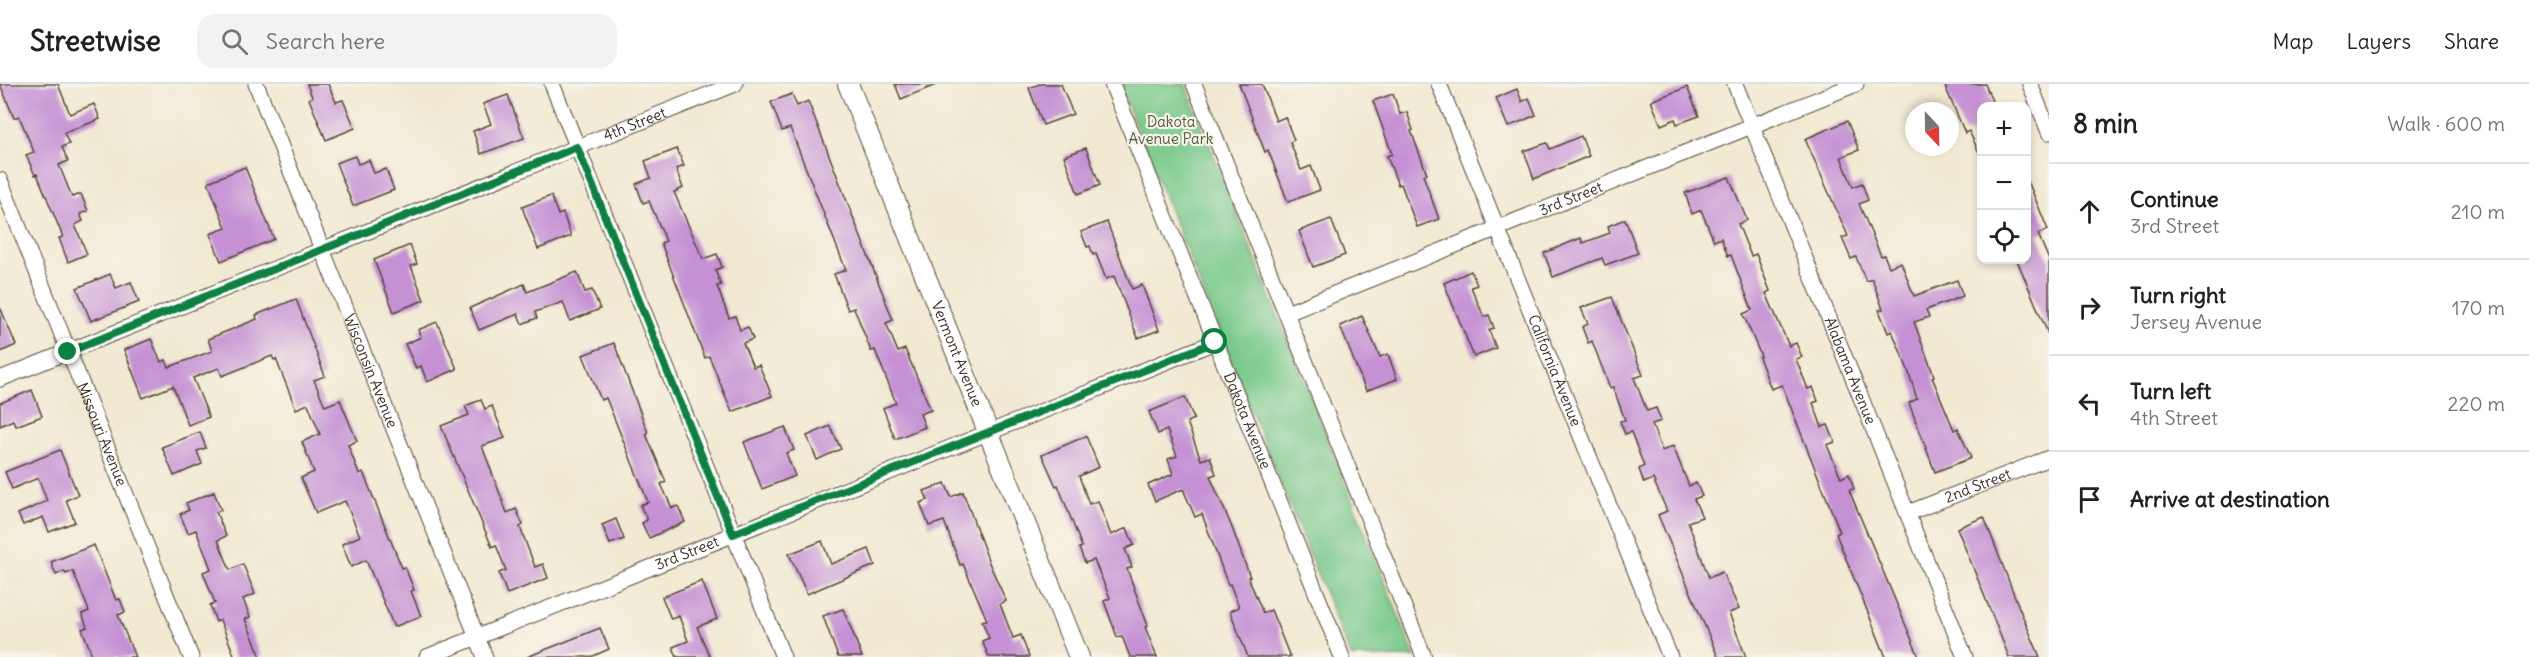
<!DOCTYPE html>
<meta charset="utf-8">
<style>
body{margin:0;font-family:Delius,sans-serif;background:#f2f2f2;color:#202124}
.controls{position:absolute;right:18px;top:18px;display:grid;overflow:hidden;border-radius:12px;box-shadow:0 3px 9px #0003}
.controls button{width:54px;height:54px;display:grid;place-items:center;padding:0;border:0;border-bottom:2px solid #e0e0e0;background:#fff;color:#202124;font:30px sans-serif}
.compass{position:absolute;left:1905px;top:18px;width:54px;height:54px;border-radius:50%;background:#fff;box-shadow:0 3px 9px #0003;rotate:158deg}
.stop{position:absolute;width:18px;height:18px;margin:-14px;border:4px solid #0b8043;border-radius:50%;background:#fff}
.stop.end{background:#0b8043;border-color:#fff;box-shadow:0 2px 6px #0008}
.list{margin:0;padding:0;list-style:none}
h2{display:flex;justify-content:space-between;align-items:center;height:78px;margin:0;padding:0 24px;font-size:26px}
h2 small{font-size:20px;font-weight:400;color:#757577}
.list li{display:grid;grid-template-columns:39px 1fr auto;gap:18px;align-items:center;box-sizing:border-box;height:96px;padding:0 24px;border-top:2px solid #e0e0e0}
.list b{display:block;font-size:22px;white-space:nowrap}
.list p{margin:0;font-size:20px;white-space:nowrap;color:#757577}
.list em{font-size:20px;font-style:normal;color:#757577}
.icon{flex:none;width:33px;height:33px;fill:none;stroke:currentColor;stroke-width:2;stroke-linecap:round;stroke-linejoin:round}
.map{position:relative;flex:none;width:2049px;height:573px;overflow:hidden}
header{display:flex;align-items:center;gap:36px;box-sizing:border-box;height:84px;padding:0 30px;background:#fff;border-bottom:2px solid #e0e0e0}
header strong{font-size:28px}
nav{display:flex;gap:33px;margin-inline-start:auto;font-size:21px}
.search{width:420px;height:54px;background:#f2f2f2;display:flex;align-items:center;gap:15px;box-sizing:border-box;padding:0 21px;border-radius:18px;color:#757577;font-size:22px}
main{display:flex}
aside{flex:1;background:#fff}
.map>svg:first-child{display:block}
.green{fill:#78c98b;stroke:#5a7a54;stroke-width:1.5}
.building{fill:#c591d4}
.lines{fill:none;stroke-linecap:round;stroke-linejoin:round}
.minor-casing{stroke:#564739;stroke-width:17}
.tertiary-casing{stroke:#564739;stroke-width:22}
.minor{stroke:#fff;stroke-width:15}
.tertiary{stroke:#fff;stroke-width:20}
.route{stroke:#0b8043;stroke-width:8}
.labels{text-anchor:middle;stroke-width:4.5;stroke-linejoin:round;paint-order:stroke}
.park-label{font-size:15px;fill:#4d5a3f;stroke:#f7f3e8}
.street-label{font-size:15px;fill:#3b2a1e;stroke:#f7f3e8}
</style>
<header>
<strong>Streetwise</strong>
<div class="search"><svg class="icon" aria-label="search" viewBox="0 0 24 24"><circle cx="10" cy="10" r="6"/><path d="M15 15l6 6"/></svg>Search here</div>
<nav><a>Map</a><a>Layers</a><a>Share</a></nav>
</header>
<main>
<div class="map">
<svg width="2049" height="573" viewBox="0 0 2049 573">
<rect width="100%" height="100%" fill="#f7f3e8"/>
<filter id="ink" filterUnits="userSpaceOnUse"><feTurbulence type="fractalNoise" baseFrequency=".0167" numOctaves="2"/><feDisplacementMap in="SourceGraphic" scale="12" xChannelSelector="R" yChannelSelector="G"/><feConvolveMatrix kernelMatrix="1 2 1 2 8 2 1 2 1" color-interpolation-filters="sRGB"/></filter>
<filter id="wash" filterUnits="userSpaceOnUse"><feTurbulence type="fractalNoise" baseFrequency=".008" numOctaves="4" result="noise"/><feDisplacementMap in="SourceGraphic" scale="24" xChannelSelector="R" yChannelSelector="G"/><feGaussianBlur stdDeviation="1.35" result="paint"/><feColorMatrix in="noise" values="0 0 0 0 0 0 0 0 0 0 0 0 0 0 0 0 0 1.4 0 .05"/><feComposite in="paint" operator="in"/></filter>
<g filter="url(#wash)">
<rect width="100%" height="100%" fill="#f1e9d1"/>
<path class="green" d="M1119,0H1185L1415,573H1351Z"/>
<g id="blocks">
<g class="building">
<path d="M0,0H58L70,30L94,20L100,35L64,49L69,60L62,63L68,77L59,81L72,113L81,110L88,127L80,130L83,137L75,141L87,170L68,178L59,154L63,153L37,90L35,91L26,71L34,68L19,32L14,34Z"/>
<path d="M307,0H328L336,18L343,16L355,44L326,56L309,15L312,13Z"/>
<path d="M895,0H936V1L901,15Z"/>
<path d="M1040,0H1061L1073,30L1043,41L1029,4Z"/>
<path d="M1239,0H1262L1276,37L1285,33L1294,56L1290,58L1301,86L1311,82L1320,106L1288,118L1268,66L1265,68Z"/>
<path d="M1944,0H1985L1994,22H1982V75L1969,47L1965,49Z"/>
<path d="M1687,3L1699,32L1677,40L1675,35L1661,41L1651,17Z"/>
<path d="M1517,5L1522,18L1529,14L1536,31L1508,43L1496,14Z"/>
<path d="M792,10L797,22L808,17L893,236L886,239L898,268L905,265L931,326L920,330L925,343L895,355L883,324L896,319L875,266L871,267L854,224L848,226L834,190L846,186L790,44L782,47L771,18Z"/>
<path d="M1393,10L1400,30L1407,28L1413,46L1411,47L1427,90L1423,91L1439,135L1417,143L1401,100L1398,101L1387,72L1392,70L1373,17Z"/>
<path d="M508,11L524,54L481,70L473,47L491,40L483,20Z"/>
<path d="M1847,37L1859,66L1841,73L1853,103L1862,99L1868,116L1859,120L1881,172L1884,171L1889,183L1901,178L1914,212L1957,196L1963,212L1926,226L1929,233L1914,238L1934,292L1932,293L1954,346L1958,344L1971,374L1935,388L1909,319L1917,315L1908,286L1892,247L1888,249L1879,226L1883,225L1872,195L1866,197L1856,173L1851,175L1842,154L1848,152L1805,55Z"/>
<path d="M1581,52L1589,72L1534,95L1524,67L1547,59L1550,65Z"/>
<path d="M1086,64L1100,101L1078,110L1064,72Z"/>
<path d="M677,65L684,82L676,85L683,104L674,108L703,175L717,170L722,183L715,186L721,201L717,202L729,234L735,232L740,246L748,243L753,255L743,259L753,283L759,281L772,312L732,328L709,272L705,274L661,159L666,157L649,117L643,119L636,100L651,94L645,77Z"/>
<path d="M355,72L358,80L369,76L374,89L386,85L394,106L353,122L336,79Z"/>
<path d="M245,83L274,155L221,177L210,150L226,144L208,98Z"/>
<path d="M2026,92L2048,146L2038,150L2049,176V252L2017,176H2026Z"/>
<path d="M1729,93L1747,136L1738,140L1751,172L1756,170L1770,207L1766,209L1789,262L1796,259L1802,273L1796,275L1808,305L1813,303L1818,317L1813,319L1822,343L1828,341L1835,358L1827,361L1841,394L1849,390L1854,405L1849,406L1919,573H1886L1836,450L1840,448L1782,301L1771,305L1759,273L1761,272L1743,230L1752,226L1731,171L1728,172L1721,154L1714,157L1701,126L1692,130L1685,109Z"/>
<path d="M551,112L558,131L563,129L571,152L538,165L522,123Z"/>
<path d="M1331,135L1345,171L1313,183L1299,147Z"/>
<path d="M1625,135L1638,169L1605,181L1602,174L1553,193L1544,169L1581,154L1583,159L1610,149L1608,142Z"/>
<path d="M1107,138L1132,205L1142,201L1159,246L1138,254L1114,192L1106,195L1096,170L1093,171L1090,162L1087,163L1081,148Z"/>
<path d="M410,161L417,180L411,182L424,216L394,228L374,176Z"/>
<path d="M1471,187L1477,201L1471,203L1484,233L1489,231L1494,244L1489,246L1496,264L1474,273L1444,199Z"/>
<path d="M577,188L585,208L592,206L600,225L570,237L563,218L535,228L537,234L522,240L518,230L479,246L470,224L524,200L527,208Z"/>
<path d="M110,190L116,204L131,198L139,218L91,237L77,204Z"/>
<path d="M1612,213L1643,291L1634,294L1647,327L1656,324L1661,337L1652,340L1662,367L1673,362L1689,402L1696,399L1702,412L1694,415L1702,433L1688,438L1709,494L1722,488L1739,525L1729,529L1746,573H1718L1658,431L1667,427L1653,395L1644,399L1639,385L1644,382L1631,348L1625,350L1620,337L1625,336L1613,303L1610,304L1592,257L1588,259L1582,243L1588,240L1581,224Z"/>
<path d="M296,215L325,292L314,296L325,322L340,316L357,357L348,361L359,390L363,388L402,484L405,483L414,506L411,507L421,532L394,543L366,476L351,483L342,460L360,452L345,417L316,429L301,394L314,388L302,358L320,350L308,320L296,325L276,275L274,276L272,272L222,292L219,284L193,294L209,333L188,341L173,302L143,314L124,266L151,255L161,278L166,276L169,283L212,267L208,255L257,235L256,231Z"/>
<path d="M0,223L16,261L0,268Z"/>
<path d="M1362,232L1380,273L1388,270L1397,295L1366,307L1340,242Z"/>
<path d="M437,238L457,285L427,298L421,282L416,284L405,260L421,253L418,246Z"/>
<path d="M614,259L648,349L646,350L666,398L661,400L672,424L678,422L685,438L649,454L642,439L647,436L640,421L648,418L606,314L601,316L583,271Z"/>
<path d="M32,306L42,332L16,342L13,336L0,342V319Z"/>
<path d="M1185,313L1194,335L1187,338L1201,376L1210,373L1216,390L1210,392L1231,441L1250,493H1248L1263,529L1271,526L1290,573H1248L1230,527L1239,523L1230,500L1228,501L1202,430L1195,433L1183,405L1155,417L1148,401L1173,390L1168,375L1177,372L1167,346L1158,350L1149,328Z"/>
<path d="M481,316L485,325L492,322L505,354L482,362L507,429L516,425L523,441L520,443L535,483L543,480L548,494L507,510L499,489L506,486L496,461L492,463L441,342L469,331L465,322Z"/>
<path d="M830,342L841,365L817,376L807,352Z"/>
<path d="M785,343L794,366L786,369L795,392L762,405L744,358Z"/>
<path d="M200,348L206,364L197,367L202,380L174,392L162,363Z"/>
<path d="M1086,352L1099,383L1079,392L1089,420L1098,417L1111,451L1127,444L1134,461L1125,465L1132,483L1127,485L1148,542L1145,543L1157,573H1130L1122,552L1117,553L1104,517L1110,514L1094,476L1085,479L1079,464L1082,463L1058,401L1056,402L1042,371Z"/>
<path d="M60,366L78,411L66,416L75,438L49,448L43,433L23,441L18,430L47,417L38,394L12,405L5,388Z"/>
<path d="M945,399L951,413L963,408L990,481L1006,517L1000,520L1013,554L1021,551L1029,573H989L982,557L989,554L982,537L987,536L963,480L960,481L944,437L929,442L920,419L928,416L924,407Z"/>
<path d="M214,408L221,426L216,428L226,452L218,456L230,486L243,480L255,510L243,515L250,533L245,535L261,573H235L220,536L216,538L210,521L215,519L203,488L211,485L196,446L188,449L180,430L189,426L186,419Z"/>
<path d="M1984,433L2020,526L2040,573H2009L1972,481L1957,444Z"/>
<path d="M616,435L624,455L610,460L602,441Z"/>
<path d="M822,457L831,480L869,465L875,481L807,510L789,470Z"/>
<path d="M94,461L116,516L120,515L125,528L118,531L135,573H93L82,545L87,543L82,530L89,527L73,487L66,490L64,487L56,491L51,478Z"/>
<path d="M702,497L717,535L697,543L710,573H677L673,563L688,557L679,532L671,535L662,513Z"/>
<path d="M843,525L853,549L862,573H838L823,532Z"/>
<path d="M600,544L609,565L591,573H527Z"/>
</g>
</g>
</g>
<g filter="url(#ink)">
<use href="#blocks" fill-opacity="0" stroke="#564739" stroke-width="1.5"/>
<g class="lines">
<g class="minor-casing">
<g id="minor">
<path id="s1" d="M256,0L485,573"/>
<path d="M552,0L783,573"/>
<path id="s2" d="M1112,0L1342,573"/>
<path d="M1194,0L1424,573"/>
<path id="s3" d="M1439,0L1670,573"/>
<path id="s4" d="M1735,0L1965,573"/>
<path d="M2030,0L2049,48"/>
<path id="s5" d="M0,96L191,573"/>
<path id="s6" d="M1287,229L1856,0"/>
<path id="s7" d="M0,295L735,0"/>
<path id="s8" d="M1908,429L2049,374"/>
<path id="s9" d="M427,573L1215,258"/>
</g>
</g>
<g class="tertiary-casing">
<g id="tertiary">
<path id="s10" d="M848,0L1079,573"/>
</g>
</g>
<use href="#minor" class="minor"/>
<use href="#tertiary" class="tertiary"/>
</g>
</g>
<g class="lines" filter="url(#ink)">
<path class="route" d="M68,268L577,63L733,450L1215,258"/>
</g>
<g class="labels">
<g class="park-label">
<text x="1171" y="43">Dakota<tspan x="1171" dy="17">Avenue Park</tspan></text>
</g>
<g class="street-label">
<text dy="5" stroke="none"><textPath href="#s7" startOffset="684">4th Street</textPath></text>
<text dy="5" stroke="none"><textPath href="#s6" startOffset="306">3rd Street</textPath></text>
<text dy="5" stroke="none"><textPath href="#s10" startOffset="291">Vermont Avenue</textPath></text>
<text dy="5" stroke="none"><textPath href="#s3" startOffset="309">California Avenue</textPath></text>
<text dy="5" stroke="none"><textPath href="#s4" startOffset="309">Alabama Avenue</textPath></text>
<text dy="5" stroke="none"><textPath href="#s1" startOffset="309">Wisconsin Avenue</textPath></text>
<text dy="5" stroke="none"><textPath href="#s2" startOffset="363">Dakota Avenue</textPath></text>
<text dy="5" stroke="none"><textPath href="#s5" startOffset="274">Missouri Avenue</textPath></text>
<text dy="5" stroke="none"><textPath href="#s8" startOffset="75">2nd Street</textPath></text>
<text dy="5" stroke="none"><textPath href="#s9" startOffset="280">3rd Street</textPath></text>
</g>
</g>
</svg>
<div class="controls">
<button>+</button>
<button>−</button>
<button><svg class="icon" aria-label="locate" viewBox="0 0 24 24"><circle cx="12" cy="12" r="6"/><path d="M12 2v4M12 18v4M2 12h4M18 12h4"/></svg></button>
</div>
<svg class="compass" viewBox="-18 -18 36 36"><path d="M0-13l5 13h-10z" fill="#e53935"/><path d="M0 13l5-13h-10z" fill="#757577"/></svg>
<div class="stop" style="left:1215px;top:258px"></div>
<div class="stop end" style="left:68px;top:268px"></div>
</div>
<aside>
<h2>8 min<small>Walk · 600 m</small></h2>
<ul class="list">
<li><svg class="icon" aria-label="ahead" viewBox="0 0 24 24"><path d="M12 20V5M6 11l6-6 6 6"/></svg><div><b>Continue</b><p>3rd Street</p></div><em>210 m</em></li>
<li><svg class="icon" aria-label="right" viewBox="0 0 24 24"><path d="M7 20v-9h11M14 6l5 5-5 5"/></svg><div><b>Turn right</b><p>Jersey Avenue</p></div><em>170 m</em></li>
<li><svg class="icon" aria-label="left" viewBox="0 0 24 24"><path d="M17 20v-9H6M10 6l-5 5 5 5"/></svg><div><b>Turn left</b><p>4th Street</p></div><em>220 m</em></li>
<li><svg class="icon" aria-label="arrive" viewBox="0 0 24 24"><path d="M6 21V4h12l-3 4 3 4H6"/></svg><div><b>Arrive at destination</b></div></li>
</ul>
</aside>
</main>
